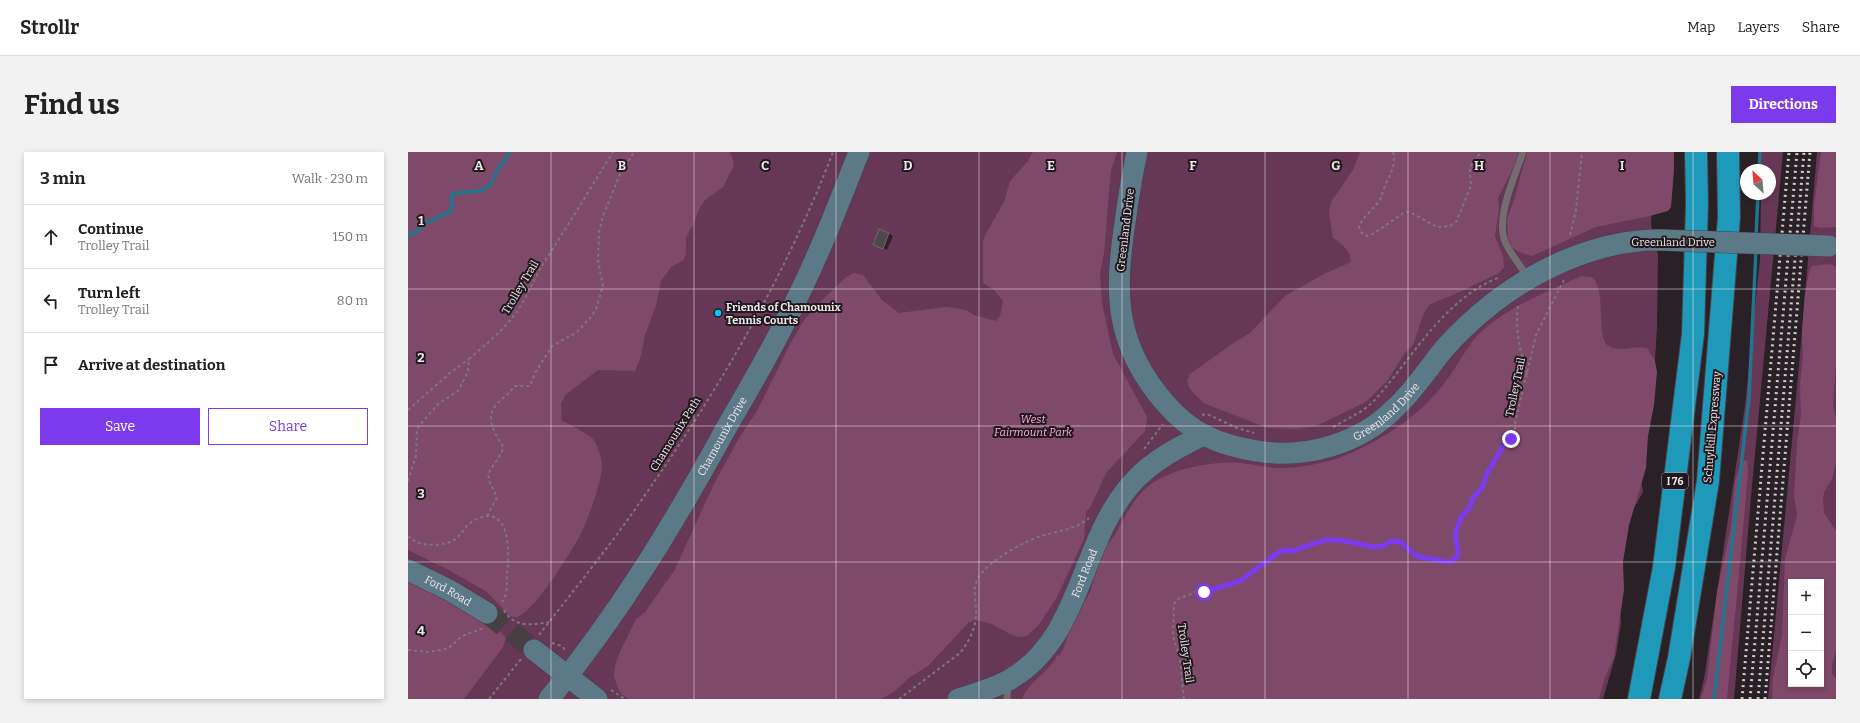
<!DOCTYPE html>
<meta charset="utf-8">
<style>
body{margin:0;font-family:Bitter,serif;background:#f2f2f2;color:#222}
.controls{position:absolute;right:12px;bottom:12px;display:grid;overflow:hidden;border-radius:0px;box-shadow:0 2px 6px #0003}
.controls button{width:36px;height:36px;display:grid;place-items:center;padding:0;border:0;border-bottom:1px solid #e0e0e0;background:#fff;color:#222;font:20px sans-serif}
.compass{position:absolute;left:1332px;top:12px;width:36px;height:36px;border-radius:50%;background:#fff;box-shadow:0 2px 6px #0003;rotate:334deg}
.stop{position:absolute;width:12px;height:12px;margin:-9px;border:3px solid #7c3aed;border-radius:50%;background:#fff}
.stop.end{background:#7c3aed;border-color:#fff;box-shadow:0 1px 4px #0008}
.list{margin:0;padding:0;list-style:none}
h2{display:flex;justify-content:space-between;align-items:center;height:52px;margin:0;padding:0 16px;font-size:17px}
h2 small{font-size:13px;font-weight:400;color:#767676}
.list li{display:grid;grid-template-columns:26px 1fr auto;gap:12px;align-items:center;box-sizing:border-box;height:64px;padding:0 16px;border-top:1px solid #e0e0e0}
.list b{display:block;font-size:15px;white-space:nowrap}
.list p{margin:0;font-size:13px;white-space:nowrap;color:#767676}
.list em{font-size:13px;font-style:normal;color:#767676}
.actions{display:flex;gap:8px;padding:12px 16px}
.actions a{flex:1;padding:9px 0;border:1px solid #7c3aed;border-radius:0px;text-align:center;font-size:14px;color:#7c3aed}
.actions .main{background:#7c3aed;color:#fff}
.icon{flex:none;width:22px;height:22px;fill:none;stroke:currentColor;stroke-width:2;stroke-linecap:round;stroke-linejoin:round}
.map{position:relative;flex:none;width:1428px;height:547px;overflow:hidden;border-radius:0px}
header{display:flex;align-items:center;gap:24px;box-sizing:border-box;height:56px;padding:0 20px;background:#fff;border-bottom:1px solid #e0e0e0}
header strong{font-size:19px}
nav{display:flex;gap:22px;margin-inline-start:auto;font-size:14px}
.intro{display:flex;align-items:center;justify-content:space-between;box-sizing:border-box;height:96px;padding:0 24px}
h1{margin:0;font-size:28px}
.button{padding:10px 18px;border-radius:0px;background:#7c3aed;color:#fff;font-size:14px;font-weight:700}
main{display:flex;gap:24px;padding:0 24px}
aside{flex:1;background:#fff;border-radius:0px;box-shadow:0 2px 6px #0003}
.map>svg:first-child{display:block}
.green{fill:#673855;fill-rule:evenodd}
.forest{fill:#7f4969;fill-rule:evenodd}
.shadow{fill:#0007}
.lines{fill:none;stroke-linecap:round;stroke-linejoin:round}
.stream{stroke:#21758e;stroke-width:3.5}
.building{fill:#50474c;stroke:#70666b}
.secondary-tunnel{stroke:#473f43;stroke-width:21;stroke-dasharray:21 10;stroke-linecap:butt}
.lane-casing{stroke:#474044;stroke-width:8}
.secondary-casing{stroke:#474044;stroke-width:22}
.highway-casing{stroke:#474044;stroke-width:24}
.path{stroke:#7d767a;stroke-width:2;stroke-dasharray:3 3;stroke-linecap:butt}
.lane{stroke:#766b71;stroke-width:7}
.secondary{stroke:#5c7987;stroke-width:21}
.highway{stroke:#1e99ba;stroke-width:22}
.rail{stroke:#d2cbcf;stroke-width:3;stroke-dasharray:2 4;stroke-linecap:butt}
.secondary-bridge-casing{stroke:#474044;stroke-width:22;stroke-linecap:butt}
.secondary-bridge{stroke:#5c7987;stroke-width:21}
.route{stroke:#7c3aed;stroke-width:5}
.grid{fill:none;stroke:#ede7ea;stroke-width:1;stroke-opacity:0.55}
.poi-dot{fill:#01cbf9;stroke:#20181d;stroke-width:1.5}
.labels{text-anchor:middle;stroke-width:4;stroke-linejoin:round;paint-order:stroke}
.shield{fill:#20181d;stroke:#b0a9ac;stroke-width:1}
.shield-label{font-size:10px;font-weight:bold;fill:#ede7ea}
.street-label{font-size:11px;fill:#ede7ea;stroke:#20181d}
.poi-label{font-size:11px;font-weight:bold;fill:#ede7ea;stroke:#20181d;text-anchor:start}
.park-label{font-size:11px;font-style:italic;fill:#ffabdd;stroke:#20181d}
.grid-label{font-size:13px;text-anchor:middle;font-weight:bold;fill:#ede7ea;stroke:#20181d;stroke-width:4;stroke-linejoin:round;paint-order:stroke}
</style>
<header>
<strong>Strollr</strong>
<nav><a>Map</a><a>Layers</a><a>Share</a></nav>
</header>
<div class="intro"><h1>Find us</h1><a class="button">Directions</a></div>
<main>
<aside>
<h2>3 min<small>Walk · 230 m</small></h2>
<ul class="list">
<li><svg class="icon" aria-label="ahead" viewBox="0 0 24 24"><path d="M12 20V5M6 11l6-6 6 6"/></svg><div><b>Continue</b><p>Trolley Trail</p></div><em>150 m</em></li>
<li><svg class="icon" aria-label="left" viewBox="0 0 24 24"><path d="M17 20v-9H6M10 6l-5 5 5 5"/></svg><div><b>Turn left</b><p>Trolley Trail</p></div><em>80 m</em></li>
<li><svg class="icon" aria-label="arrive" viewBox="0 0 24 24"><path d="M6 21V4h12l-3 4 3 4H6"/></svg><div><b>Arrive at destination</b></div></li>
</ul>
<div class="actions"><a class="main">Save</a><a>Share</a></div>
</aside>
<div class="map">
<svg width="1428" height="547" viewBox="0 0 1428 547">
<rect width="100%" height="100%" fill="#2a2126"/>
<g class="green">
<path d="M0,0H1247L1243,72L1250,103L1249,175L1246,224L1230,309L1235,340L1221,365L1210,422L1213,471L1208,502L1195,547H0Z"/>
<path d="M1353,0H1375L1343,345L1326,547H1291L1296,527L1337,254L1352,106L1353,42H1362V18H1353Z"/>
<path d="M1409,0H1428V547H1360L1392,203ZM1383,430H1413V532H1383Z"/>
</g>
<g class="forest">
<path d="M0,0H322L326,10L325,16L315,35L297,48L291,57L286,71L278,86V101L276,108L263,115L253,129L248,154L237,183L233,204L227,219L190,218L157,243L153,252L154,269C159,271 182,283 185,287C189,292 194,306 194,313C194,329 180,368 172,383C163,401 126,460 108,466L101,463L79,440L39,417L0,398Z"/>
<path d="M625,0H709L703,18L696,101L692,121L694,151L705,202L739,265L737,279L698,321L683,354L678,360L676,387L649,445L630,474L619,484L612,485L606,484L581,471L567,468L560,471L520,514L502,525L487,539L473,547H221L213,542L209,534L206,524L207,514L210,504L228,467L237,460L266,419L306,332L331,286L349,259L381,194L396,168L410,152L436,127L445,121L455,123L474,148L491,161L537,155L547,156L558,158L566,163L588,169L592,164L595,149L586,138L575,131V89L577,83L596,50L602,29L620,9Z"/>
<path d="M952,0H1112L1111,5L1090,46L1091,57L1087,84L1095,104L1096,115L1091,121L1045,143L1022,152L1016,161L1005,193L996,202L980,228L958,250L908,274L889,277L860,276L795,251L782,237L779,229L782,222L827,190L842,181L877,144L916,122L943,110C942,98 934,92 925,86L921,60L923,50L945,18Z"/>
<path d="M1119,0H1266V18L1263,55L1260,59L1242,64L1188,75L1124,104L1114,101L1104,96L1100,88L1099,67L1107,45Z"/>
<path d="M1413,0H1428V75L1412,76L1406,74V53Z"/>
<path d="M1422,112L1428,115V213L1425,254L1428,267V311L1424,327L1416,340L1415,349L1416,361L1428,379V498L1424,513V521L1428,528V547H1364L1365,525L1374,484L1377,407L1389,363L1386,345L1389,290L1393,263L1392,232L1395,205L1394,179L1397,141L1401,119L1404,114ZM1383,430H1413V532H1383Z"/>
<path d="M1173,124L1184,125C1200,139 1186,187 1202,195C1214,200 1228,193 1239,196L1247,209L1249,220L1246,253L1240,284L1238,316L1221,373L1215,410L1216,438L1206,505L1197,525L1191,547H614C622,528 638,523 649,504L652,503C659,492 659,481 664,470C669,458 676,451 682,440C687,429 685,417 689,406C693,397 701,392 706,384C716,368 723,350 737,337C760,316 804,309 833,311C846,312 858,316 872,316C890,316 913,312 931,306C970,291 1013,264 1038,229C1052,211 1057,195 1075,178C1103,153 1140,140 1173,124Z"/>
<path d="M1337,308L1339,309L1340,319C1334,395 1326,471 1319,547H1293L1299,527L1309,440L1323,375L1327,329L1333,311Z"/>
<path d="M0,428L87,474L98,486L95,495L56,547H0Z"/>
</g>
<path class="shadow" d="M480,81L485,84L479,98L466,93Z"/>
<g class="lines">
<g class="stream">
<path d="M1351,18L1352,0"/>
<path d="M0,83L7,81L18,71L42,60L45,54L43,44L47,41L72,39L82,33L90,17L102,0"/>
<path d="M1348,85L1350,42"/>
<path d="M1306,547L1341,246L1348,97"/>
</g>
</g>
<path class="building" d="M471,77L481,81L475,97L465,93Z"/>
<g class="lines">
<path class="secondary-tunnel" d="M79,461L126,498"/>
<g class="lane-casing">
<g id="lane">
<path d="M1115,0C1107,24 1086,68 1098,92C1104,104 1113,114 1120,126"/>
<path d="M599,547L600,532"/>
</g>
</g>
<g class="secondary-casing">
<g id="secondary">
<path id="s1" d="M729,0C724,24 720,47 717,71C706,143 707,193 757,251C783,281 810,293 849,299C898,307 951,292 986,257C1005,240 1019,218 1035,198C1050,181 1067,165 1085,151C1131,115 1194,87 1253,88"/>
<path id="s2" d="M0,418L41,438L79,461"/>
<path d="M126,498L189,547"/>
<path id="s3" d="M141,547C209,465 265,373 316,280C336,245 357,210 375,174C405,118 428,59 451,0"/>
<path id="s4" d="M550,547C567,542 586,536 601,528C675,486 671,389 725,330C744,309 769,296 795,283"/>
</g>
</g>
<g class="highway-casing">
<g id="highway">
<path d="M1231,547L1256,415L1285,182L1289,52L1288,0"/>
<path d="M1262,547L1271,506L1300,329L1321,65L1320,0"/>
</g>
</g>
<g class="path">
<path d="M985,0C989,13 981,24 976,36C974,40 974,44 972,48C965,58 955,64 951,75L953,80L959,84L965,82L997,60H1002L1029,75L1042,74L1048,70L1063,34L1062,19L1063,13L1073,0"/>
<path d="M1162,83L1168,58L1174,0"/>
<path d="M1110,154C1107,178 1112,199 1119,222"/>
<path d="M0,258L43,220L61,207"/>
<path d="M794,263L799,262L829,276L846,281"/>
<path d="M925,275L954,259L965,250C1004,207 1035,147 1092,125"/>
<path d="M736,297L755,272"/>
<path d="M0,329L8,304L9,278L11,274L30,252L50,239L60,220L61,207C76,194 91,182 103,167C117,151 124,130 135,112C159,75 182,37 205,0"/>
<path d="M79,364L89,345L82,331L80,322L94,300L95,295C87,281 76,266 89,252C95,245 102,242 106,234H122L127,221L144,194L169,180L183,165L188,157L195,134L190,109L191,80L195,64L212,22L226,0"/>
<path d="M0,384C9,395 34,395 46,388C54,383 57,373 65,369C102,348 102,399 99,421C98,432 101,444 92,452"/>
<path d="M96,458C106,476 124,473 141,470"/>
<path d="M131,483C164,440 199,398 230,353C307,244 377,126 425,0"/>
<path d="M144,491L154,494L157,498"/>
<path d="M0,498L19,500L34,498L42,495L54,484L76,476"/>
<path d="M203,538L217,547"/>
<path d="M81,547L113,507"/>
<path d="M491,547L552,501C561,490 569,474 568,459C568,448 564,436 570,426C579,410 616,389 633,384C650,379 667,378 681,366"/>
<path d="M776,547L772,508L765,484L766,452L770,447L788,440L805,438L832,429L871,400L879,398L885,399L893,396L917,388L931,387L966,395L975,394L982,390L988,389L993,390L1008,404L1040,410L1045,408L1049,404L1050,399L1047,383L1053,365L1063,354L1064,347L1074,336L1079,321L1097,291L1103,287L1107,280V271L1128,183L1156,128"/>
</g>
<use href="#lane" class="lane"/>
<use href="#secondary" class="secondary"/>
<use href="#highway" class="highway"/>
<g class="rail">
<path d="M1334,547L1381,0"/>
<path d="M1342,547L1389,0"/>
<path d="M1350,547L1396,0"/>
<path d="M1357,547L1402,0"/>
</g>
<g class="secondary-bridge-casing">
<path id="secondary-bridge" d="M1253,88L1421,94"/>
</g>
<use href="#secondary-bridge" class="secondary-bridge"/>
</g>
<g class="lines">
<path class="route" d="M796,440L832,429L871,400L879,398L885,399L893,396L917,388H931L966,395L975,394L982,390L988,389L993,390L1008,404L1040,410L1045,408L1049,404L1050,399L1047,383L1053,365L1063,354L1064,347L1074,336L1079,321L1097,291L1103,287"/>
</g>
<path class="grid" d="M143,0V547M286,0V547M428,0V547M571,0V547M714,0V547M857,0V547M1000,0V547M1142,0V547M1285,0V547M0,137H1428M0,274H1428M0,410H1428"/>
<circle class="poi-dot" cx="310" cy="161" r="4"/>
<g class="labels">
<rect class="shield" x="1254" y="321" width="26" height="16" rx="3"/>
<g class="shield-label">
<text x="1267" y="333">I 76</text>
</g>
<g class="street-label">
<text transform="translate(717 78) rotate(-83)" y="4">Greenland Drive</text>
<text x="1265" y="94">Greenland Drive</text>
<text transform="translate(112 135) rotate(-59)" y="4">Trolley Trail</text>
<text transform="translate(1107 235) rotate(-78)" y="4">Trolley Trail</text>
<text dy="4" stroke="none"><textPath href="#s1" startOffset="511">Greenland Drive</textPath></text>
<text transform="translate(1304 275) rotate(-85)" y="4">Schuylkill Expressway</text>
<text transform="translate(267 282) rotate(-58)" y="4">Chamounix Path</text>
<text dy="4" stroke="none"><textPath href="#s3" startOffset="315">Chamounix Drive</textPath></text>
<text dy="4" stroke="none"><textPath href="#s4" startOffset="188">Ford Road</textPath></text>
<text dy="4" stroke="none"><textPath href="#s2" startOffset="45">Ford Road</textPath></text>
<text transform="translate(778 501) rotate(82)" y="4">Trolley Trail</text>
</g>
<g class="poi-label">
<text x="318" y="159">Friends of Chamounix<tspan x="318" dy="13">Tennis Courts</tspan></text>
</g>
<g class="park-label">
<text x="625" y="271">West<tspan x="625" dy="13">Fairmount Park</tspan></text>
</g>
</g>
<g class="grid-label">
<text x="71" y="18">A</text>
<text x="214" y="18">B</text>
<text x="357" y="18">C</text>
<text x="500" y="18">D</text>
<text x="643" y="18">E</text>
<text x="785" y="18">F</text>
<text x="928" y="18">G</text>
<text x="1071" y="18">H</text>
<text x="1214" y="18">I</text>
<text x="13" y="73">1</text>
<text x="13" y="210">2</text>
<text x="13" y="346">3</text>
<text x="13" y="483">4</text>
</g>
</svg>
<div class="controls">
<button>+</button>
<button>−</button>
<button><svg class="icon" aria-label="locate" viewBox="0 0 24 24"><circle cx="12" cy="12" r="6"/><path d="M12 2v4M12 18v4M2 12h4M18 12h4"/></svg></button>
</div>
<svg class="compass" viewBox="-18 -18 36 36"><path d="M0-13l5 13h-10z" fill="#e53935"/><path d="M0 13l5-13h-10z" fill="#767676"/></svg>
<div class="stop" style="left:796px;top:440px"></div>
<div class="stop end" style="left:1103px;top:287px"></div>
</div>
</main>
